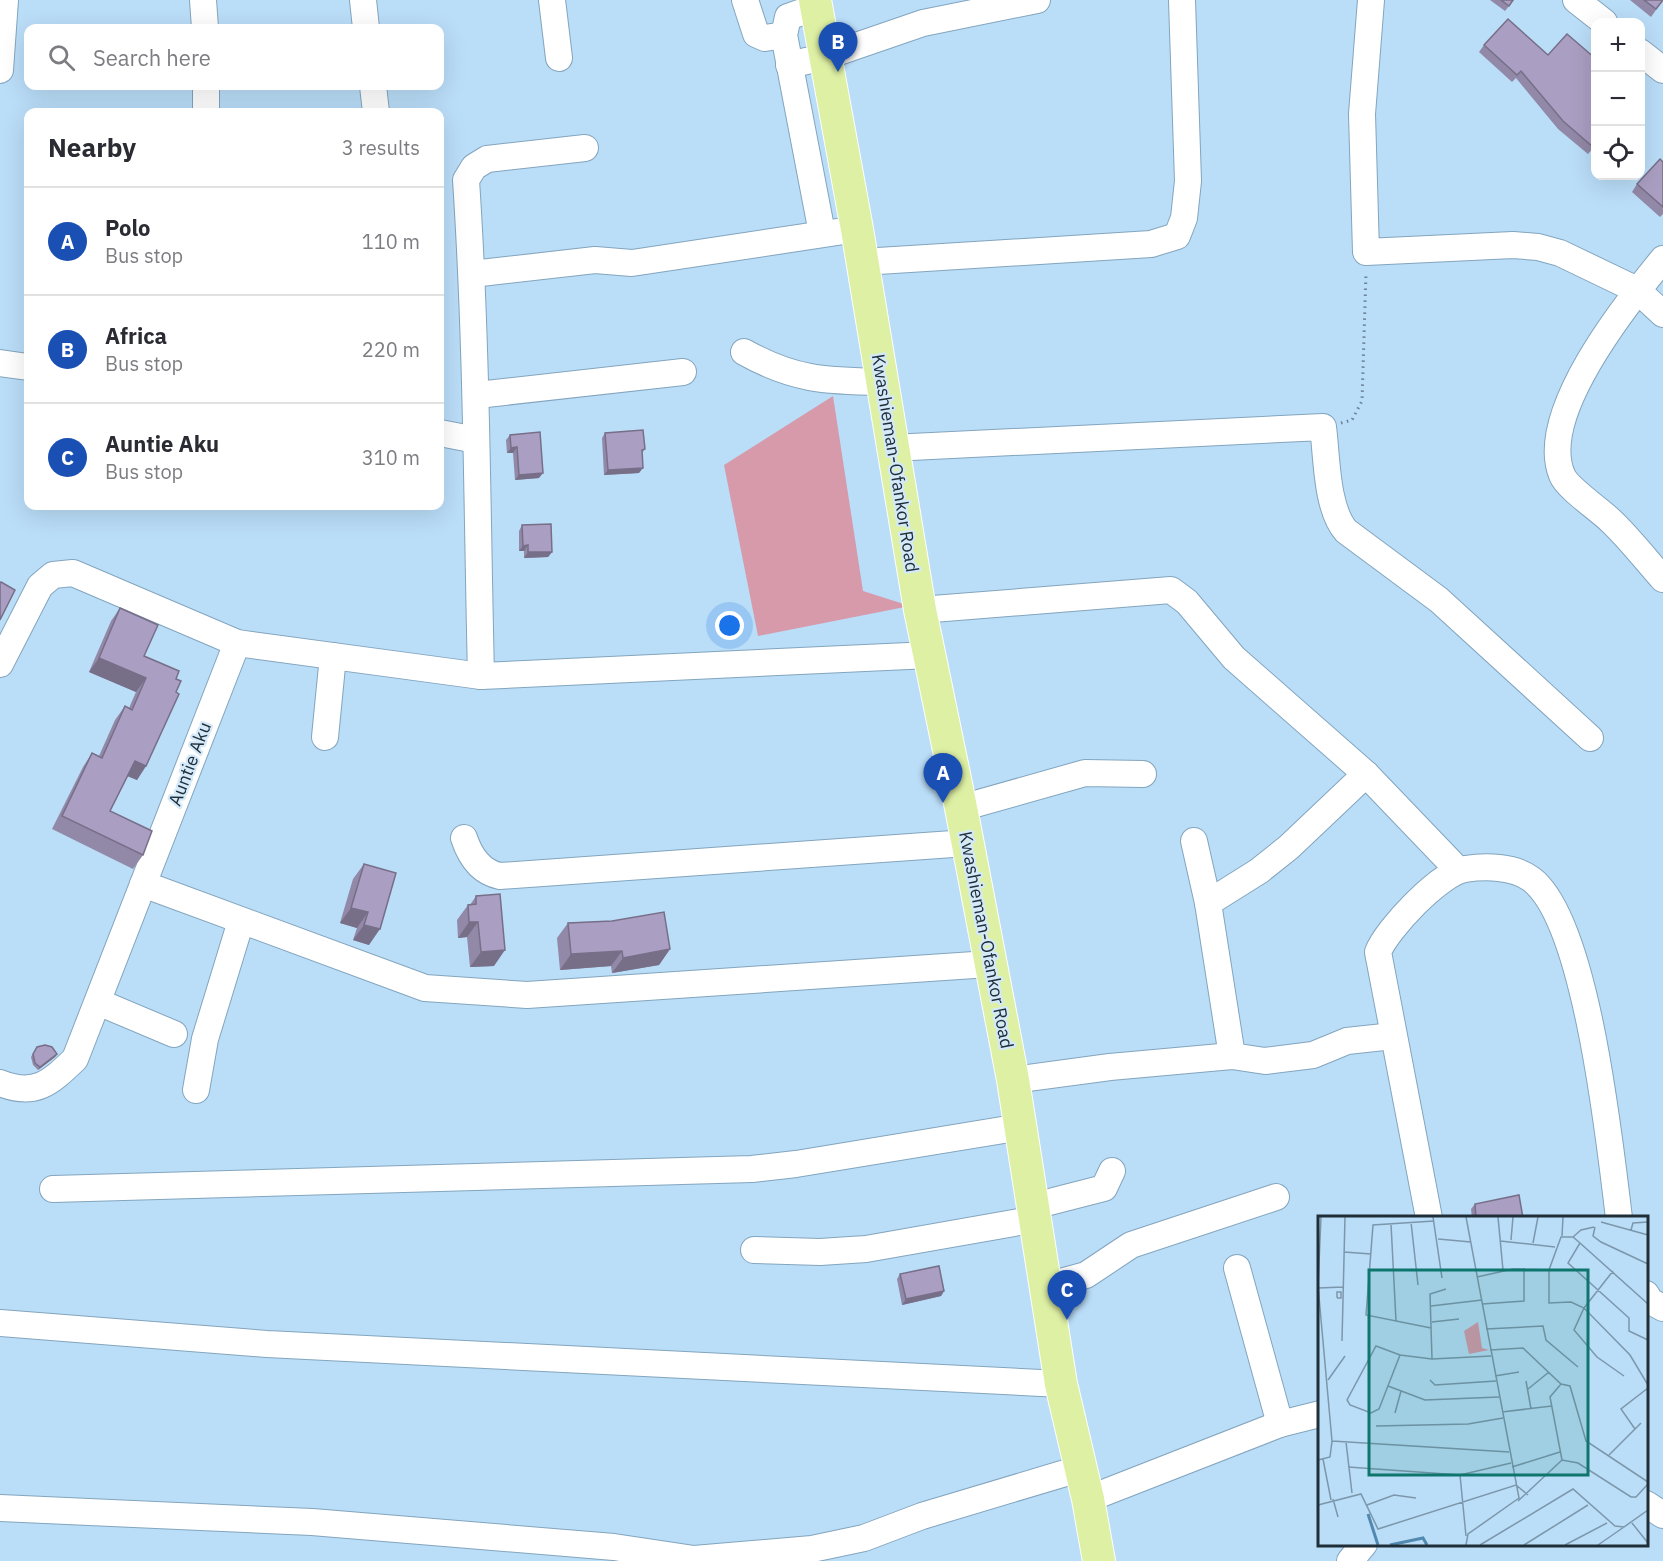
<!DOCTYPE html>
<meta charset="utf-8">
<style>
body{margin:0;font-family:"IBM Plex Sans",sans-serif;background:#f7f7f7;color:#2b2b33}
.controls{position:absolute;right:18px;top:18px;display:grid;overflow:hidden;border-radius:12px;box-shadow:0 6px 24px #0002}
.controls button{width:54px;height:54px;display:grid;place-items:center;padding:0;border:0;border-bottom:2px solid #e1e1e2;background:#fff;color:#2b2b33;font:30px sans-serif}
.you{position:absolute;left:730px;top:626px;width:21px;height:21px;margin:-15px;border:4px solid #fff;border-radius:50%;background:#1a73e8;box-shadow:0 0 0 9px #1a73e833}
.badge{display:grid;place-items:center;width:39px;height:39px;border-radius:50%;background:#0f766e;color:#fff;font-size:20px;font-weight:700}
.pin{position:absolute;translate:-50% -50px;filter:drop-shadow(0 2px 3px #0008)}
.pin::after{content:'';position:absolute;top:32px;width:21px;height:18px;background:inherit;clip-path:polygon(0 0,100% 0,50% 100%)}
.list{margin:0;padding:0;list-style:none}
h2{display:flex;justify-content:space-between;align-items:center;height:78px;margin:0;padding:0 24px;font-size:26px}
h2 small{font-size:20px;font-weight:400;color:#7c7c81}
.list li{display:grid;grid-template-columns:39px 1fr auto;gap:18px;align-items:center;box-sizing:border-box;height:108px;padding:0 24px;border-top:2px solid #e1e1e2}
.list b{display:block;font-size:22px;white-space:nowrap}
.list p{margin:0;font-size:20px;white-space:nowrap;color:#7c7c81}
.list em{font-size:20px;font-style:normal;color:#7c7c81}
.icon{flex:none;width:33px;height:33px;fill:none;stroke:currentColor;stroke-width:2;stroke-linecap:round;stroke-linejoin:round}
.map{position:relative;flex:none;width:1663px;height:1561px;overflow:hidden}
.search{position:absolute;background:#fff;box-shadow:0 6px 24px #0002;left:24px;top:24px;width:420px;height:66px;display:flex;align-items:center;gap:15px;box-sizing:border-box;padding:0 21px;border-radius:12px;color:#7c7c81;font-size:22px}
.panel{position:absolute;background:#fff;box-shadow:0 6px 24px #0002;left:24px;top:108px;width:420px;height:402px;border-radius:12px}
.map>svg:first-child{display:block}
.green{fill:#d79aab}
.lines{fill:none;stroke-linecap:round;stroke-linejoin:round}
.minor-casing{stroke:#83a5be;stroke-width:28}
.major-casing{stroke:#fff;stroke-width:34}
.path{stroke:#6a8294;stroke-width:3;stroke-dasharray:1.5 4.5;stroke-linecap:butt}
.minor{stroke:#fff;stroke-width:26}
.major{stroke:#def0a4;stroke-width:32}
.wall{fill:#9288a7}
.shaded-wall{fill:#776f88}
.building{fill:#aa9ec2;stroke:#776f88;stroke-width:1.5}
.labels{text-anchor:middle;stroke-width:4.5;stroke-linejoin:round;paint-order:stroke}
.street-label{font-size:18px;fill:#202e38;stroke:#d4e9f9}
.inset-river{fill:none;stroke:#5189b0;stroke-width:3}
.inset-road{fill:none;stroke:#7c97ab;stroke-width:1.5}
.view{fill:#0f766e;fill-opacity:0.15;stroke:#0f766e;stroke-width:3}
.inset-edge{fill:none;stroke:#202e38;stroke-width:3}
</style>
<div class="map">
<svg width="1663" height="1561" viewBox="0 0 1663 1561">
<rect width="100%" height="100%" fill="#baddf8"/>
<path class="green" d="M833,396L863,591L910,606L758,636L724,465Z"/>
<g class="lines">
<g class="minor-casing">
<g id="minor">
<path d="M203,0L205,28"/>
<path d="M363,0L366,28"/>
<path d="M552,0L559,58"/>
<path d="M745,0L756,34L765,38L784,35"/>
<path d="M1371,0L1362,114L1366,252L1513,245L1538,247L1560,253L1637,290L1663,314"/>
<path d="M1576,0L1604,22"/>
<path d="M816,7L788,17L784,35L822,233"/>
<path d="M1640,52L1663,70"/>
<path d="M789,65L824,57L923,23L1037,0"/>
<path d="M0,70L5,0"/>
<path d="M373,86L376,112"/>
<path d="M206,112V86"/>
<path d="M1663,259C1626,304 1537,415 1562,475C1567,488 1600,510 1611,521C1630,539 1646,560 1663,579"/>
<path d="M862,262L1151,244L1177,236L1184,218L1188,181L1182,0"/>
<path d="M472,274L595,260L632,263L857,229"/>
<path d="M744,352C794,380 825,381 882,382"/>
<path d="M0,363L28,367"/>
<path d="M477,395L683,372"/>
<path d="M440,433L476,440"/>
<path d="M891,448L1323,427C1327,457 1326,508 1346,531L1439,600L1590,738"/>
<path d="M920,610L1171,590L1187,602L1234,658L1366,774L1458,870"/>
<path d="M0,664L40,586L53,575L73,573L237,643L481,676L930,655"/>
<path d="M481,676C477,511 477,346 466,180L474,167L487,159L585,148"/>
<path d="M325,737L333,656"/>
<path d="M961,808L1085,773L1143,774"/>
<path d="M464,838C470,856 480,872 500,876L967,843"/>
<path d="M1194,841L1208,903L1232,1056"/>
<path d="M143,884L425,988L527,995L989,964"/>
<path d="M1208,903L1259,871L1289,847L1366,774"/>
<path d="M98,1002L174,1034"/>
<path d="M1013,1080L1110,1067L1232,1056L1265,1061L1313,1055L1347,1041L1393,1036"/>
<path d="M0,1083C35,1097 50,1083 75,1059L237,643"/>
<path d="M196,1090L205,1039L241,921"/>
<path d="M53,1189L752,1169L796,1164L1021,1127"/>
<path d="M1034,1206L1104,1188L1112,1171"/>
<path d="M1429,1218L1378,952C1387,929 1440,873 1465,869C1485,866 1514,866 1531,879C1587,920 1610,1146 1619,1218"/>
<path d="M754,1250L820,1252L866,1249L1036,1219"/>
<path d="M1237,1268L1280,1424"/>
<path d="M1046,1286L1086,1275L1131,1245L1276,1197"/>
<path d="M1646,1294L1650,1301L1663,1308"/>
<path d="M0,1323L267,1344L1061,1384"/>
<path d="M1088,1499L1280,1424L1320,1414"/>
<path d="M1646,1504L1663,1515"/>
<path d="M0,1508L312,1522L614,1547L694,1559L812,1549L864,1538L922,1516L1082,1468"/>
<path d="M1350,1561L1364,1544"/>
</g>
</g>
<g class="major-casing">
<path id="major" d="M815,0L857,229L920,610L961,808L1013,1080L1061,1384L1088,1499L1099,1561"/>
</g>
<path class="path" d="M1341,423L1352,420L1362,401L1366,272"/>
<use href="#minor" class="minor"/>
<use href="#major" class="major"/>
</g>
<g class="wall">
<path d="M1490,0H1514L1505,11Z"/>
<path d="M1630,0H1663L1651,17Z"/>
<path d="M1484,45L1548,55L1596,59V145L1588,154L1558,129L1516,78L1512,82L1479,52Z"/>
<path d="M1663,162V214L1660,217L1632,192L1637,184Z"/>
<path d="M605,433L645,449L642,453L639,473L604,475L602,438Z"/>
<path d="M510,435L539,478L515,480L513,453H507L506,440Z"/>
<path d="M522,525L552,552L548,557L524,558V551H519V531Z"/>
<path d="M120,608L144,656L176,679L146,766L137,780L127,776L110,811L143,855L133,869L52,829L83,767L92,753L99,756L115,720L125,706L129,708L136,692L89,672L111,621Z"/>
<path d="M364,864L369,945L353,940L357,928L340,923L353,879Z"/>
<path d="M476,896L494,966L470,967L467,937L458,938L457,920L468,905H470Z"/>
<path d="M568,923L670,949L659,965L612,973L611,966L560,970L557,938Z"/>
<path d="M35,1050L57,1054L55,1057L38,1070L33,1065L31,1057Z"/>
<path d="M1475,1204L1523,1218H1472L1471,1209Z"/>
<path d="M900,1274L944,1291L941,1296L902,1305L897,1279Z"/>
</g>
<g class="shaded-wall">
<path d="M517,447L513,453H507L511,448Z"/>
<path d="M643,468L639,473L604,475L608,470Z"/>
<path d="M543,473L539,478L515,480L519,475Z"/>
<path d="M528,545L524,551H519L523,546Z"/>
<path d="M528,552H552L548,557L524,558Z"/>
<path d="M99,658L146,678L136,692L89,672Z"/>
<path d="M135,761L146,766L137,780L125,775Z"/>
<path d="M351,908L368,912L357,928L340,923Z"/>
<path d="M469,922H478L467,937L458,938Z"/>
<path d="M364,925L380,929L369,945L353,940Z"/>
<path d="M670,949L659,965L612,973L623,958Z"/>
<path d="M505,950L494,966L470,967L481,952Z"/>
<path d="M622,951L611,966L560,970L571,954Z"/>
<path d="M57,1054L55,1057L38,1070L40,1067Z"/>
<path d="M944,1291L941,1296L902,1305L906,1299Z"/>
</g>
<g class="building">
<path d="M1501,0H1513L1509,6Z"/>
<path d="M1644,0H1663L1656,9Z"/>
<path d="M1508,19L1548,55L1567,34L1596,59V144L1593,147L1563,121L1521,71L1517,75L1484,45Z"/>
<path d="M1660,159L1663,162V207L1637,184Z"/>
<path d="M643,430L645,449L642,450L643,468L608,470L605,433Z"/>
<path d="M540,432L543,473L519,475L517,447L511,448L510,435Z"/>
<path d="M551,524L552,552H528V545L523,546L522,525Z"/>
<path d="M1,582L15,590L0,620V583Z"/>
<path d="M120,608L158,625L144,656L179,671L176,679L181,681L176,692L179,694L146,766L135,761L110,811L152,831L143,855L62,816L92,753L102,758L125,706L132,710L146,678L99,658Z"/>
<path d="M364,864L396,873L380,929L364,925L368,912L351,908Z"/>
<path d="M500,894L505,950L481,952L478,922H469L468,905L476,904V896Z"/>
<path d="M664,912L670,949L623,958L622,951L571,954L568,923L612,921Z"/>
<path d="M45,1045L52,1047L57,1054L40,1067L35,1063L33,1054L37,1047Z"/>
<path d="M1519,1195L1523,1218H1476L1475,1204Z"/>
<path d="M939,1266L944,1291L906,1299L900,1274Z"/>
</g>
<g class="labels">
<g class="street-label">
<text transform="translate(895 463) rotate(81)" y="6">Kwashieman-Ofankor Road</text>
<text transform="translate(190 764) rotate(-69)" y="6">Auntie Aku</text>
<text transform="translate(986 940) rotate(79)" y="6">Kwashieman-Ofankor Road</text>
</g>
</g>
<g transform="translate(1318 1216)">
<rect width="330" height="330" fill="#baddf8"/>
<path d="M160,106L164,132L171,134L151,138L146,115Z" fill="#d79aab"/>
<path class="inset-river" d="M50,298L60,329M72,329L105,322L109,329"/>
<path class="inset-road" d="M115,1L124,62M180,1L185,54M93,6L100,69M283,6L330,19M73,8L78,105M277,11L275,20L283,26L330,48M313,14L315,7L330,6M244,20L245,1M255,21L263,14L276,11M120,23L153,26M193,24L195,1M182,25L237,31M215,27L220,1M262,27L250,47L311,102V115L330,124M26,36L53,38M295,55L266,92L256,114L279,141L306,160M159,61L195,53L231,54M0,72L25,71M19,82V76H23V82H19M164,88L206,85V52M330,88L262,27L255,21H243L231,54V87L253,86L266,92L312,139L330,169M113,90L164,84M114,106L141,103M113,112L48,99L55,9L116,5M168,113L225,110L228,124L260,151M24,125L27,1M172,134L205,132L243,168L252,170L268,225L330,266M82,139L61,193L53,197L32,189L29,184L58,130L82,139L114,143L173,140M114,143L112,78L128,73M177,160L201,156M10,164L27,140M112,164L117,169L178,165M208,165L213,193M243,168L232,181L244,244M70,170L107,184L181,181M210,173L231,156M184,196L234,190M77,197L83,175M58,210L150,208L185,202M317,213L303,193L330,172M14,225L191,236M28,226L34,277M291,239L323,207M5,243L13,284M0,244L12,241L14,225L0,70L3,1M30,251L142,259L193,247M194,251L242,236M142,259L148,320M15,283L20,301M200,285L244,244L260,247L313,281H318L330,268M0,289L43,278L60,313L198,269L210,279M49,289L76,279L98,282M314,307L330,327M148,329L150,318L201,282L148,1M162,329L255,273L297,310L306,311L330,294M206,329L270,289M247,329L289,307M280,329L306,311"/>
<path class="view" d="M51,54H270V259H51Z"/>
<rect width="330" height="330" class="inset-edge"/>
</g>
</svg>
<div class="controls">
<button>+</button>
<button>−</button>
<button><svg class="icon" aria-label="locate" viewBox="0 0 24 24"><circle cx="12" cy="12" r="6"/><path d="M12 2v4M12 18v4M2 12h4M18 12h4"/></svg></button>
</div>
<div class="you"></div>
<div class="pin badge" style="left:943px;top:803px;background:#1a4fb4">A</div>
<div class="pin badge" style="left:838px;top:72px;background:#1a4fb4">B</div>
<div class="pin badge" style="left:1067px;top:1320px;background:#1a4fb4">C</div>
<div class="search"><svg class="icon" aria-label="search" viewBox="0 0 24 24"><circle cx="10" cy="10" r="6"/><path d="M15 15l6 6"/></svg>Search here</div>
<section class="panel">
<h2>Nearby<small>3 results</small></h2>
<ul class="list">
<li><span class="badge" style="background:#1a4fb4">A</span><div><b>Polo</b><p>Bus stop</p></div><em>110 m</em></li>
<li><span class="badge" style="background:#1a4fb4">B</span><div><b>Africa</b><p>Bus stop</p></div><em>220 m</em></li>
<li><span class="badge" style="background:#1a4fb4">C</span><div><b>Auntie Aku</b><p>Bus stop</p></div><em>310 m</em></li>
</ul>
</section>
</div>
